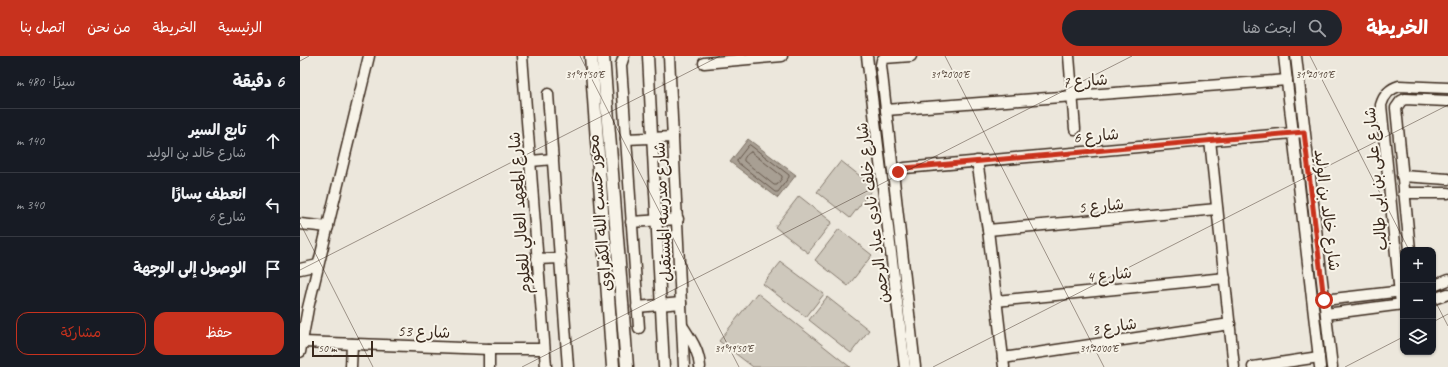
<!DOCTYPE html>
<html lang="ar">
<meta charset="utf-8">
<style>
body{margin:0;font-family:Caveat,"Playpen Sans Arabic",sans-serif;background:#20242c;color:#f1f3f6;direction:rtl}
.controls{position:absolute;right:12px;bottom:12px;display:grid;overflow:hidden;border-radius:8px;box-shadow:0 1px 3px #0004}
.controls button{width:36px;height:36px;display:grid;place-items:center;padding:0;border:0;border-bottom:1px solid #363941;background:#171b24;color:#f1f3f6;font:20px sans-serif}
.scale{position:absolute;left:12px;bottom:10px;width:61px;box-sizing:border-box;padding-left:4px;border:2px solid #3b2a1e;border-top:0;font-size:11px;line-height:14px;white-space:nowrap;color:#3b2a1e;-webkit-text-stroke:3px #f7f3e8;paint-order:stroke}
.stop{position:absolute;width:12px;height:12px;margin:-9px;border:3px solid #c8321e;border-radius:50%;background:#fff}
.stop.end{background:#c8321e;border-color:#fff;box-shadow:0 1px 4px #0008}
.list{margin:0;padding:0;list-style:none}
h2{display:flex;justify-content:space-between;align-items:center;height:52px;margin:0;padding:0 16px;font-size:17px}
h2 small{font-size:13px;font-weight:400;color:#9ea1a6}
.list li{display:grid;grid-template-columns:26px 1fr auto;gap:12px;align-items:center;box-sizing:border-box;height:64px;padding:0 16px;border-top:1px solid #363941}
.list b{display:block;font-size:15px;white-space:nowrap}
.list p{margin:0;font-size:13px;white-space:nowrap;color:#9ea1a6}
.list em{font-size:13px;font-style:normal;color:#9ea1a6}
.actions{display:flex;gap:8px;padding:12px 16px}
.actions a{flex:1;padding:9px 0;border:1px solid #c8321e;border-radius:12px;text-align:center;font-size:14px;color:#c8321e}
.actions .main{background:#c8321e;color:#fff}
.icon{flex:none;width:22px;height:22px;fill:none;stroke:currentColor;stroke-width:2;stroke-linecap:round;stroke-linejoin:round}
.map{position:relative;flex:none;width:1148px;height:311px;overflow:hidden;direction:ltr}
header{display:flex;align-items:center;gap:24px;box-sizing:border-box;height:56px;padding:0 20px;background:#c8321e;color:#fff}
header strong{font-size:19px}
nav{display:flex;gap:22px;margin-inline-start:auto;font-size:14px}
.search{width:280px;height:36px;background:#20242c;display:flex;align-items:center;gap:10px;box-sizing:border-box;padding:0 14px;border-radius:22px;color:#9ea1a6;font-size:15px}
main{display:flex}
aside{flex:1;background:#171b24}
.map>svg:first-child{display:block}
.green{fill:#cec8bc;stroke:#84796d}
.water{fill:#a89f93;stroke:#7c7064}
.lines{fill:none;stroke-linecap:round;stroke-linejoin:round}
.shore{stroke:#67594d;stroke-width:1}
.minor-casing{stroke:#3b2a1e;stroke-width:13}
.major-casing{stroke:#3b2a1e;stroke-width:15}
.minor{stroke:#f7f3e8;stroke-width:10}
.major{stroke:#f7f3e8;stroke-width:12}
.route{stroke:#c8321e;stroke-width:5}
.ticks{fill:none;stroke:#3b2a1e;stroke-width:1;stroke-opacity:0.45}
.labels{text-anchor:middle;stroke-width:4;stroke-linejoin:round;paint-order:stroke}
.street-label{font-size:16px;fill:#3b2a1e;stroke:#f7f3e8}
.ticks-label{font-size:10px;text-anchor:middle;fill:#3b2a1e;stroke:#f7f3e8;stroke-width:4;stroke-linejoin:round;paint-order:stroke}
</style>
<header>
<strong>الخريطة</strong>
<div class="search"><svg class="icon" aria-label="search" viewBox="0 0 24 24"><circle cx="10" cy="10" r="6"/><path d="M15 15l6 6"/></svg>ابحث هنا</div>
<nav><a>الرئيسية</a><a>الخريطة</a><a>من نحن</a><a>اتصل بنا</a></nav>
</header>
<main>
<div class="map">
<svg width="1148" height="311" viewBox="0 0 1148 311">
<rect width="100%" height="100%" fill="#ece7dc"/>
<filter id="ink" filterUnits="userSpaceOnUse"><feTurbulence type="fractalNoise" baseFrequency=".025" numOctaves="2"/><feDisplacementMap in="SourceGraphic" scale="8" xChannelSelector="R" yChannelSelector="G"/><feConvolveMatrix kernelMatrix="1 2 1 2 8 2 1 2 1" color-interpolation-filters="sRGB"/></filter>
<g filter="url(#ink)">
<g class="green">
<path d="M541,105L574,131L550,162L517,136Z"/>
<path d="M499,140L532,166L508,197L475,171Z"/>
<path d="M539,173L572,199L548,230L515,204Z"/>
<path d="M481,206L524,238L506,261L463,228Z"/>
<path d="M457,237L550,311H551H453L419,285Z"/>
<path d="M527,241L569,274L551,297L509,264Z"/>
</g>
<path class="water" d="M448,83L496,119L478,142L430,106Z"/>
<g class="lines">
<g class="shore">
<path d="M450,89L489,119V121L478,136H475L437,106V104L448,90Z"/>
<path d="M451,96L482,120V122L477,129H474L444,105C443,102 448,97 451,96Z"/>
</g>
<g class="minor-casing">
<g id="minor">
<path d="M222,0L246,311"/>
<path d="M324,0L321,9L339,272"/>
<path d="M348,0L364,311"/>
<path d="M369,0L384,311"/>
<path d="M567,0L605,311"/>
<path d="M611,0L584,2L582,4L581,9L615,311"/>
<path d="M769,0L775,73"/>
<path d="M984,0L1020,311"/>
<path d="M996,0L1032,311"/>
<path d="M404,7L482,0"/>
<path d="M248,38L268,311"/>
<path d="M586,54L987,24"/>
<path d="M326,83L373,81"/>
<path d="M910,84L934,311"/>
<path d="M231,105L253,103"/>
<path d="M677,105L688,174L704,311"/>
<path d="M1102,120L1148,123"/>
<path d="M593,121L600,114L605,112L1004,76"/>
<path d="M1104,137H1148"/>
<path d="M331,166L378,163"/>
<path d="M0,168L28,171"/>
<path d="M688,174L917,153"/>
<path d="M1110,194L1096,52L1101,45L1105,43L1148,45"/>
<path d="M237,203L261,202"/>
<path d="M0,213L18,209"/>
<path d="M1133,230L1148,224"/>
<path d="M1133,243L1148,238"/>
<path d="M1024,244L1103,235"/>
<path d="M696,245L925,222"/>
<path d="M1101,248L1081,49C1084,39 1089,33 1099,30L1148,32"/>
<path d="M337,251L381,247"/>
<path d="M1026,258L1103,248"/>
<path d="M383,271C392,285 399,295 400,311"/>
<path d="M3,286L189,293H244"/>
<path d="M0,296L8,252L69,0"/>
<path d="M703,302L930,268"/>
<path d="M51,311L52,288"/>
<path d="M189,311V293"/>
<path d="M953,311L1019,301"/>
</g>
</g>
<g class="major-casing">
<g id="major">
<path d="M291,0L313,311"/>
<path d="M303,0L327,311"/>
</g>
</g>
<use href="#minor" class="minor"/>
<use href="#major" class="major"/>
</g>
</g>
<g class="lines" filter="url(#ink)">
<path class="route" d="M598,116L605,112L1004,76L1024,244"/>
</g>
<path class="ticks" d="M280,0L439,311M645,0L804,311M1010,0L1109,194M0,5L9,0M0,167L73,311M0,214L420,0M1133,241L1148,270M1133,266L1148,258M222,311L832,0M633,311L1148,49M1045,311L1103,281"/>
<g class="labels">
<g class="street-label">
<text transform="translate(785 24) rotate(-4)" y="6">شارع 7</text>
<text transform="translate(796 79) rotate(-5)" y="6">شارع 6</text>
<text transform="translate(1075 123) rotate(-95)" y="6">شارع على بن ابى طالب</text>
<text transform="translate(801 149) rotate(-5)" y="6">شارع 5</text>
<text transform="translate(1028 154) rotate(83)" y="6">شارع خالد بن الوليد</text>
<text transform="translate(362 156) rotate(-93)" y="6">شارع مدرسه المستقبل</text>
<text transform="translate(219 157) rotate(-94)" y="6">شارع المعهد العالي للعلوم</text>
<text transform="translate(299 157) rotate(-95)" y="6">محور حسب الله الكفراوى</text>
<text transform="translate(572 157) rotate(-97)" y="6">شارع خلف نادى عباد الرحمن</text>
<text transform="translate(809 218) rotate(-6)" y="6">شارع 4</text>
<text transform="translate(814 270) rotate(-9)" y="6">شارع 3</text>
<text transform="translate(124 275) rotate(2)" y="6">شارع 53</text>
</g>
</g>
<g class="ticks-label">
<text x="285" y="22">31°19'50"E</text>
<text x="650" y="22">31°20'00"E</text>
<text x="1015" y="22">31°20'10"E</text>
<text x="434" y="296">31°19'50"E</text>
<text x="799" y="296">31°20'00"E</text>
</g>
</svg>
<div class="controls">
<button>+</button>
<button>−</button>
<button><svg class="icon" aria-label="layers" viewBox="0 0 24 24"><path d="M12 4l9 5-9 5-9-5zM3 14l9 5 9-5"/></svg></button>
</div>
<div class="scale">50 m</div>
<div class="stop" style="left:1024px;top:244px"></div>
<div class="stop end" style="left:598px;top:116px"></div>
</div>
<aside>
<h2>6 دقيقة<small>سيرًا · 480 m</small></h2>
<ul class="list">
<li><svg class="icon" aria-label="ahead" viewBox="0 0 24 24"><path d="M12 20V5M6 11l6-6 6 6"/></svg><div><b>تابع السير</b><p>شارع خالد بن الوليد</p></div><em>140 m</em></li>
<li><svg class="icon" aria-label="left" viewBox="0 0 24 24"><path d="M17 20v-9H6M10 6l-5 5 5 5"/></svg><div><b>انعطف يسارًا</b><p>شارع 6</p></div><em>340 m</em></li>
<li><svg class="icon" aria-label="arrive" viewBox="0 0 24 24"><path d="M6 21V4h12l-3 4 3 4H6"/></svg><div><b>الوصول إلى الوجهة</b></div></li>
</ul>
<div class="actions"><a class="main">حفظ</a><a>مشاركة</a></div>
</aside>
</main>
